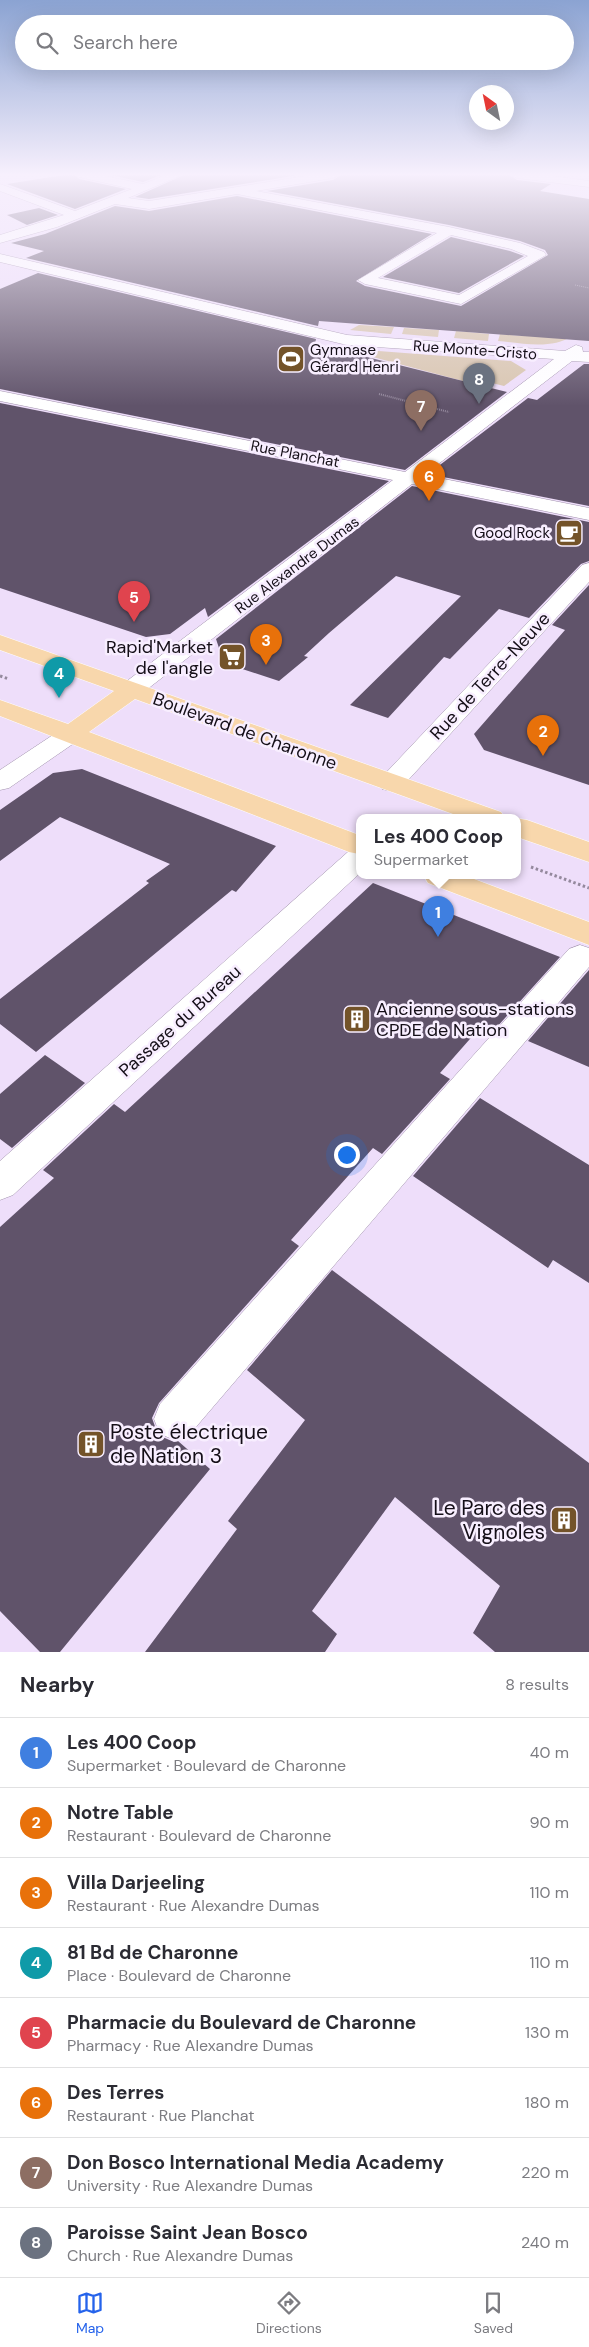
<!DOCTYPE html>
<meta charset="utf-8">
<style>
body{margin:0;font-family:"DM Sans",sans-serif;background:#f7f7f7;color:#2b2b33}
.compass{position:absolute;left:469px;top:85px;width:45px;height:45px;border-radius:50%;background:#fff;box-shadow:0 5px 20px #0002;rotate:327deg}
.you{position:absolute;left:346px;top:1154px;width:18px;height:18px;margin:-12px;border:4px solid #fff;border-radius:50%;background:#1a73e8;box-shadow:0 0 0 8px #1a73e833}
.badge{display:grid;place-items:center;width:32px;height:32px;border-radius:50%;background:#2563eb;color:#fff;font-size:16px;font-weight:700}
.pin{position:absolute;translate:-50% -41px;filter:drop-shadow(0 1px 2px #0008)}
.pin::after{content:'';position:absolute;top:26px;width:18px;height:15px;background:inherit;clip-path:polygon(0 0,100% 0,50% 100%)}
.popup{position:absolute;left:356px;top:814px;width:165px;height:65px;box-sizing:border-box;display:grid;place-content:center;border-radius:10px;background:#fff;filter:drop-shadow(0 1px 4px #0005);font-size:16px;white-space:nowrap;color:#7c7c81}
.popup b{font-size:19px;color:#2b2b33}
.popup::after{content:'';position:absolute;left:50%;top:100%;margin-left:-10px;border:10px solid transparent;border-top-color:#fff}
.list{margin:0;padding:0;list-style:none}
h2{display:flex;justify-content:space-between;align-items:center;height:65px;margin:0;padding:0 20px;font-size:21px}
h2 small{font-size:16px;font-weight:400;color:#7c7c81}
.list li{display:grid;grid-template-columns:32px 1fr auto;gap:15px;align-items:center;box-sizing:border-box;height:70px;padding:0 20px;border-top:1px solid #e1e1e2}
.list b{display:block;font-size:19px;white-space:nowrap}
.list p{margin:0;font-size:16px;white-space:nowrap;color:#7c7c81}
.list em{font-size:16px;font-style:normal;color:#7c7c81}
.icon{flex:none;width:28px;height:28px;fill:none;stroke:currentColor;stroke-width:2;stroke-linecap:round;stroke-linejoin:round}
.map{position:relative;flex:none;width:589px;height:1652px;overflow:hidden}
.search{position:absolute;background:#fff;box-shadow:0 5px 20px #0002;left:15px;right:15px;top:15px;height:55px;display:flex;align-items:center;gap:12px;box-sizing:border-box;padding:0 18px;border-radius:28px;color:#7c7c81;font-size:19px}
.sheet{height:625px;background:#fff}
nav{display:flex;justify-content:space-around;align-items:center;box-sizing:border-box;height:70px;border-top:1px solid #e1e1e2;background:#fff;font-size:14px;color:#7c7c81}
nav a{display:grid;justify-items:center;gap:2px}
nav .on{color:#2563eb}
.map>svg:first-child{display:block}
.green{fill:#d8c5af}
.building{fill:#60536a}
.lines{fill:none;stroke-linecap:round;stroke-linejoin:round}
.minor-casing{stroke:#a192ac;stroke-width:1}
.major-casing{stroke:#fff;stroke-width:1}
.path-far2{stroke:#94899d;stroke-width:1;stroke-dasharray:1 1;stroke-linecap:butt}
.path-far1{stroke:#94899d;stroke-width:2;stroke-dasharray:1 1;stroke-linecap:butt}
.path{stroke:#94899d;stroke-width:3;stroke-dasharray:2.5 2.5;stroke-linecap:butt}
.minor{fill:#fff;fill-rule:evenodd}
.major{fill:#f8d7ac;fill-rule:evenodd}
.labels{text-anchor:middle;stroke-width:5;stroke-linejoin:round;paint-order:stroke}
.far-poi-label{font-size:15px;fill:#140e17;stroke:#f8eeff;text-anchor:start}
.far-street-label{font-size:15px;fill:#140e17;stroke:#f8eeff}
.poi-label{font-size:18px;fill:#140e17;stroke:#f8eeff;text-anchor:end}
.street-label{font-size:18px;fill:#140e17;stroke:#f8eeff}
.near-poi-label{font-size:21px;fill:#140e17;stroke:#f8eeff;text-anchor:start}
</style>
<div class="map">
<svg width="589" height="1652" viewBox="0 0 589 1652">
<rect width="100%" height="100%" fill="#eedefa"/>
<g class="green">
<path d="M359,325L394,327L391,334L350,330Z"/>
<path d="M404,328L439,330L438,337L402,334Z"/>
<path d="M456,331L489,334L488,341L454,338Z"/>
<path d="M500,334L521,336V334L572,336C552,350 521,343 498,341Z"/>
<path d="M339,348L511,361L526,370L504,386L484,381L478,385Z"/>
</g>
<g class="building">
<path d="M64,175H75L79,179L126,189L75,209L7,184Z"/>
<path d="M110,175H161L143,182Z"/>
<path d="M184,175H299L149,199L135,197Z"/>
<path d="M341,175H509L517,180L551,184L540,191L589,199V341L319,321L318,326L26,258L44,251L11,243L45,234L115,206L149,211L237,196L432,234L356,281L365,286L461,306L548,255L545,250L520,241L449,225L267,191L333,180Z"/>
<path d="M39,208L58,215L27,225L7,215Z"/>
<path d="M451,237L510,251L524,256L459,293L383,277Z"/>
<path d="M38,273L316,339L315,344L507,392L405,470L0,389V289Z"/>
<path d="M584,364H589V506L428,474L528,398L537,400Z"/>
<path d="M0,403L389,481L208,617L205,608L170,634L146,637L0,588Z"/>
<path d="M412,486L589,522V561L581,564L529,618L499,609L450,659L444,657L388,718L350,705L461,596L396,576L329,633L304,656L308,657L279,681L224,663L216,639Z"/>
<path d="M589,585V785L484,750L474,734L565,630L552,625Z"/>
<path d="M82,769L276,846L236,892L232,890L36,1052L0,1024V999L149,883L146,881L170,864L60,817L0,861V810L53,773Z"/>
<path d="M373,883L560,957L496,1028L484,1023L440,1073L450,1079L382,1154L373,1148L291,1240L299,1246L159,1403L152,1418L158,1435L174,1442L178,1441L210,1469L60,1652H40L0,1611V1227L54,1178L43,1170L114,1104L125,1112Z"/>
<path d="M589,970V1067L528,1041Z"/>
<path d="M45,1055L85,1083L12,1148L0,1139V1094Z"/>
<path d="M480,1098L589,1165V1283L553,1260L548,1268L413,1176Z"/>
<path d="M332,1270L589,1463V1652H495L473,1633L500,1586L395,1497L312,1611L337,1634L325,1652H145L237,1529L228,1521L305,1420L247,1370Z"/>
</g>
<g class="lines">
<g class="minor-casing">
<g id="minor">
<path d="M77,175H100L143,184L166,175H182L128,198L149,201L312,175H339L333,178L256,191L449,227L520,243L544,252L546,255L461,304L365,284L358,280L437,233L237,194L149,209L115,204L57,227L0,243V235L64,215L0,191V184L75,211L132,189L79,177ZM451,235L511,249L528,256L459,295L378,278Z"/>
<path d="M511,175H545L589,181V187L517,178Z"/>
<path d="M0,254L347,335L565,351L576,345L582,347L583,352H589V362L572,361L424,475L589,508V520L412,484L141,694L132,696L123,694L120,689L123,684L393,480L0,401V391L405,472L554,359L347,345L0,262Z"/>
<path d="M589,563V582L400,789L391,791L382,789L378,783L382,777L582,565Z"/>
<path d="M71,726L80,729L84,734L80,739L9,788L0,790V770L62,729Z"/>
<path d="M359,848V874L13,1195L0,1200V1161L349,851Z"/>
<path d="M580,945L589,948V967L190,1434L175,1440L160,1434L154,1419L160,1404L569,949Z"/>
</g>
</g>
<g class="major-casing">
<g id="major">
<path d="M0,635L501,812L505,818H464L135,699L89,732L359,835V854L349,852L0,716V700L68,724L114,691L0,650Z"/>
<path d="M515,818L527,820L589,842V862L517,837Z"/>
<path d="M424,876H466L589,922V945L428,883Z"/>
</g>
</g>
<path class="path-far2" d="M575,285L589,288"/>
<path class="path-far1" d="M379,394L449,412"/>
<g class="path">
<path d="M0,676L9,679"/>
<path d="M531,867L589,888"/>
</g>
<use href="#minor" class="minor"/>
<use href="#major" class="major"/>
</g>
<linearGradient id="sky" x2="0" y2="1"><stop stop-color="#8ba3d2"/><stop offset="0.43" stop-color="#f7f0fd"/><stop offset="1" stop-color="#f7f0fd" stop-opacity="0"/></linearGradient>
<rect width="589" height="406" fill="url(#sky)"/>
<defs>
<g id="stadium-square" transform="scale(1.4375)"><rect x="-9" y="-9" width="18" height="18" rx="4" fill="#735329" stroke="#f8eeff"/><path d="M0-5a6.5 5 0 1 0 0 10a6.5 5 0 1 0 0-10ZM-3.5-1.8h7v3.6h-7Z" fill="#fff"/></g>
<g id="cafe-square" transform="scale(1.4375)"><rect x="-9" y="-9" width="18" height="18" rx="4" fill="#735329" stroke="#f8eeff"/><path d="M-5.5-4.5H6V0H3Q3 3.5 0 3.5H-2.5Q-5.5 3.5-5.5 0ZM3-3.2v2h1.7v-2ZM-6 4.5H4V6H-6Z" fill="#fff"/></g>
<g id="supermarket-square" transform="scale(1.4375)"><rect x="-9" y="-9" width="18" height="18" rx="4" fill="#735329" stroke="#f8eeff"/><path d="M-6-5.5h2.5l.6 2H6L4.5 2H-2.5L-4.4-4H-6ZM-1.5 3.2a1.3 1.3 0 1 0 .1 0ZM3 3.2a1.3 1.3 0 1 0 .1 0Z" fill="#fff"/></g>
<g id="building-square" transform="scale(1.4375)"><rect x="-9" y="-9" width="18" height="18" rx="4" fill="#735329" stroke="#f8eeff"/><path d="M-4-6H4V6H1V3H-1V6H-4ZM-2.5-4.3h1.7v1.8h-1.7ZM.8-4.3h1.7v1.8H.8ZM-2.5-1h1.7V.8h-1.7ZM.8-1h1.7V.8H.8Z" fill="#fff"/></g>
</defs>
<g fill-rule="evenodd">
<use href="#stadium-square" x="291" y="359"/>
<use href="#cafe-square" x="569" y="533"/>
<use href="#supermarket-square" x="232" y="657"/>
<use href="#building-square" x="357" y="1019"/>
<use href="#building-square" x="91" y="1444"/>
<use href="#building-square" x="564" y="1520"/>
</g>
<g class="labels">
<g class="far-poi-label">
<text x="310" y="355">Gymnase<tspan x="310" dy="17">Gérard Henri</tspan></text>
<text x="550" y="538" text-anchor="end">Good Rock</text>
</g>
<g class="far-street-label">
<text transform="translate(475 350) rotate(4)" y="5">Rue Monte-Cristo</text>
<text transform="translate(295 454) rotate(11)" y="5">Rue Planchat</text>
<text transform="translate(297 565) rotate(-37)" y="5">Rue Alexandre Dumas</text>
</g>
<g class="poi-label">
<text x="213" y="653">Rapid'Market<tspan x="213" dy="21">de l'angle</tspan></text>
<text x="376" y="1015" text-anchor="start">Ancienne sous-stations<tspan x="376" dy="21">CPDE de Nation</tspan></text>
</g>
<g class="street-label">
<text transform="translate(490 676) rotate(-47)" y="6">Rue de Terre-Neuve</text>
<text transform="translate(245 731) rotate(20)" y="6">Boulevard de Charonne</text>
<text transform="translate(180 1021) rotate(-42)" y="6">Passage du Bureau</text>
</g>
<g class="near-poi-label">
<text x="110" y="1439">Poste électrique<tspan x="110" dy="24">de Nation 3</tspan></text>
<text x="545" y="1515" text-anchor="end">Le Parc des<tspan x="545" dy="24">Vignoles</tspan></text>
</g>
</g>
</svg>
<svg class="compass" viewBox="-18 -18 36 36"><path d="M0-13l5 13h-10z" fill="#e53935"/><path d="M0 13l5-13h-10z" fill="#7c7c81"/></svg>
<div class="you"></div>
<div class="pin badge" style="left:438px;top:937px;background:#3f7fe0">1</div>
<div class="popup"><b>Les 400 Coop</b>Supermarket</div>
<div class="pin badge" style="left:543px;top:756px;background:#e8710a">2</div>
<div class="pin badge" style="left:266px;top:665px;background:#e8710a">3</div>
<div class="pin badge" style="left:59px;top:698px;background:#0f9aa8">4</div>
<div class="pin badge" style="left:134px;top:622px;background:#e0444e">5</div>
<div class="pin badge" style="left:429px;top:501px;background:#e8710a">6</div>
<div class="pin badge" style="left:421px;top:431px;background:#8d6e63">7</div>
<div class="pin badge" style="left:479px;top:404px;background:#6b7280">8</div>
<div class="search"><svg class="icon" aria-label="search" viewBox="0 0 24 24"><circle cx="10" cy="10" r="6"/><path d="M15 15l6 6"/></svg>Search here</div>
</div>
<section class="sheet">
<h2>Nearby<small>8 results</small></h2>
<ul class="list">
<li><span class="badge" style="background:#3f7fe0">1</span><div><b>Les 400 Coop</b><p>Supermarket · Boulevard de Charonne</p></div><em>40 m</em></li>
<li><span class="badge" style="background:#e8710a">2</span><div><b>Notre Table</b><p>Restaurant · Boulevard de Charonne</p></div><em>90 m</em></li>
<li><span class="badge" style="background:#e8710a">3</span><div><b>Villa Darjeeling</b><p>Restaurant · Rue Alexandre Dumas</p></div><em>110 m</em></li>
<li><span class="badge" style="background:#0f9aa8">4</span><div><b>81 Bd de Charonne</b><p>Place · Boulevard de Charonne</p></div><em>110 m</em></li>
<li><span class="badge" style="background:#e0444e">5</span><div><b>Pharmacie du Boulevard de Charonne</b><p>Pharmacy · Rue Alexandre Dumas</p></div><em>130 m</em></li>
<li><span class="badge" style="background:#e8710a">6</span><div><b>Des Terres</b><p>Restaurant · Rue Planchat</p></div><em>180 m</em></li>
<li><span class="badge" style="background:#8d6e63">7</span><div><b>Don Bosco International Media Academy</b><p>University · Rue Alexandre Dumas</p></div><em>220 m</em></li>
<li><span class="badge" style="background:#6b7280">8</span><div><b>Paroisse Saint Jean Bosco</b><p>Church · Rue Alexandre Dumas</p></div><em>240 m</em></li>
</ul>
</section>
<nav>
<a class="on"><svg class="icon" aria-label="map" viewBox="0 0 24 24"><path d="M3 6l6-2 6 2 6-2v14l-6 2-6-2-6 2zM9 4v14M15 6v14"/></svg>Map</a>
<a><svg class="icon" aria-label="directions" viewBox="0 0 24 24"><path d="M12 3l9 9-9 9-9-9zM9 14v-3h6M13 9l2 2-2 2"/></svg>Directions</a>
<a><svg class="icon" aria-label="saved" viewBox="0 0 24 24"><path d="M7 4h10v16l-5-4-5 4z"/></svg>Saved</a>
</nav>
